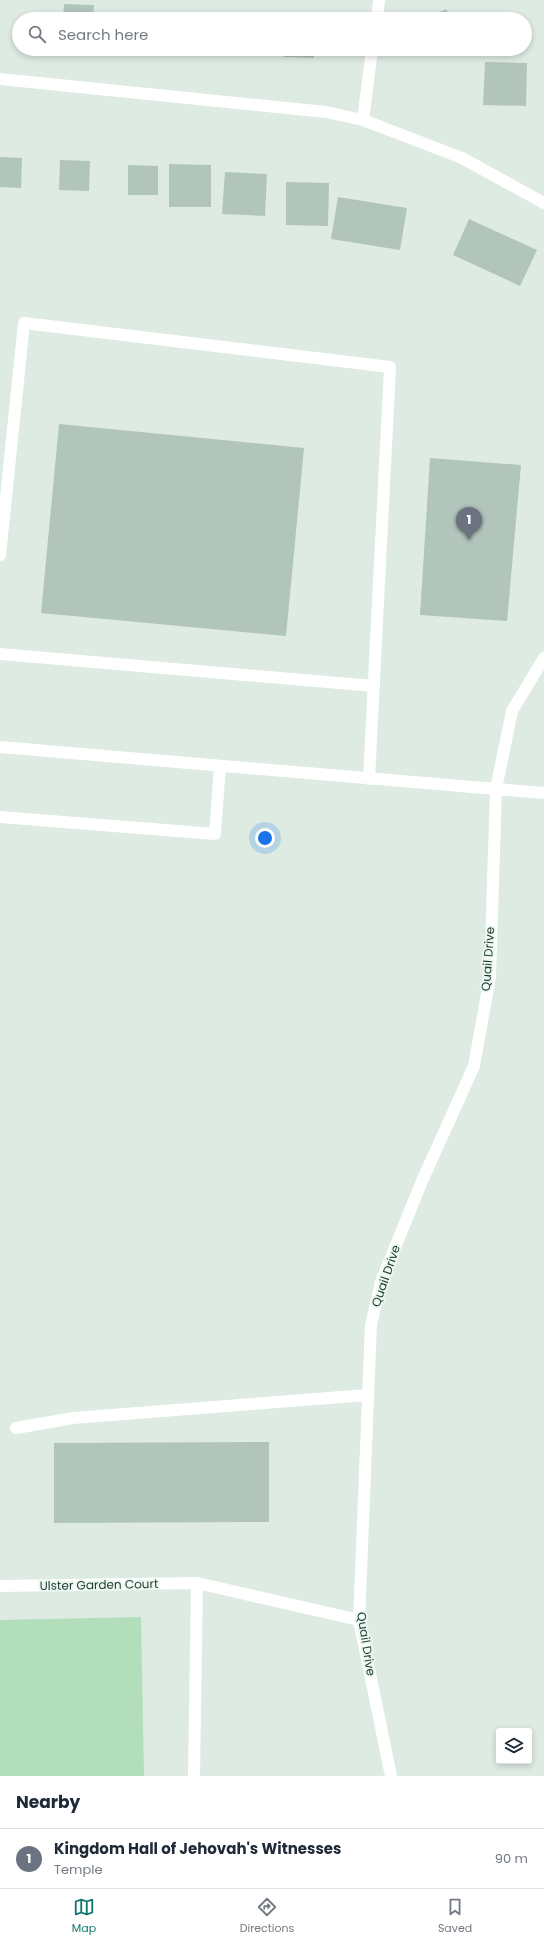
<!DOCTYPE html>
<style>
body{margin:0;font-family:Poppins,sans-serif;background:#f6f6f7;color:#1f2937}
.controls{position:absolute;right:12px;bottom:12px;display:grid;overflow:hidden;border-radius:4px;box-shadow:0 2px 6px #0003}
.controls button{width:36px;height:36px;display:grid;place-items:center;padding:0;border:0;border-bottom:1px solid #e0e1e3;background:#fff;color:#1f2937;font:20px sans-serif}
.you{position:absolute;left:265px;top:838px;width:14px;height:14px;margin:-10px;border:3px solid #fff;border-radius:50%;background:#1a73e8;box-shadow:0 0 0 6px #1a73e833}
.badge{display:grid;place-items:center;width:26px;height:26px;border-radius:50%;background:#0f766e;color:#fff;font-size:13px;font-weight:700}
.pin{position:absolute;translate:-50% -33px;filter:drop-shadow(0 1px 2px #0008)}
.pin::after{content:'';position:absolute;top:21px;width:14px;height:12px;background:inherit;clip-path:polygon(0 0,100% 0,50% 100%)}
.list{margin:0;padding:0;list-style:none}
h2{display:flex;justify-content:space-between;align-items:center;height:52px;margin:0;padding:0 16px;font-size:17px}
h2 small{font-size:13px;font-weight:400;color:#747a83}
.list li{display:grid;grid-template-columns:26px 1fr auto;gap:12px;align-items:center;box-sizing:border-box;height:60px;padding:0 16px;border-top:1px solid #e0e1e3}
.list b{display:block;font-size:15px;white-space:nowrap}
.list p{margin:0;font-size:13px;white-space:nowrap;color:#747a83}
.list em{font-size:13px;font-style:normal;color:#747a83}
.icon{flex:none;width:22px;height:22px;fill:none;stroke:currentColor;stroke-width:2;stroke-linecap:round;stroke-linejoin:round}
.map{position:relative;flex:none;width:544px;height:1776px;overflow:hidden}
.search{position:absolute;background:#fff;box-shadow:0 2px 6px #0003;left:12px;right:12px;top:12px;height:44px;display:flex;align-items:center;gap:10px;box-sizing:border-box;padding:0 14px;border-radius:22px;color:#747a83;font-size:15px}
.sheet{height:112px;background:#fff}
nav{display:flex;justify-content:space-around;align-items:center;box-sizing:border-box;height:56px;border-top:1px solid #e0e1e3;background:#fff;font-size:11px;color:#747a83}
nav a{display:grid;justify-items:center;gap:2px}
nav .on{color:#0f766e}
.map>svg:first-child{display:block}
.green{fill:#b3debb}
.building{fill:#b2c5bc}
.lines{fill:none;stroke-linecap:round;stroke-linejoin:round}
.service{stroke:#fff;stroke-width:12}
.minor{stroke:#fff;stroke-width:12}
.labels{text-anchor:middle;stroke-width:4;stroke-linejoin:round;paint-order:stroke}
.street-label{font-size:12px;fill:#1e3b30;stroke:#edf7f1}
</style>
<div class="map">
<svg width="544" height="1776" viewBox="0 0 544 1776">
<rect width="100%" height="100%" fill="#ddebe3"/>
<path class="green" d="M141,1617L144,1776H0V1620Z"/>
<g class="building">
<path d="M64,4L94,5L93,19H63Z"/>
<path d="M446,9L451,19H424Z"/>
<path d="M284,49H314V58L284,57Z"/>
<path d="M485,62L527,63L526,106L483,105Z"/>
<path d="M0,157L22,158L21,188L0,187Z"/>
<path d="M60,160L90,161L89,191L59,190Z"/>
<path d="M169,164L211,165V207H169Z"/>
<path d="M128,165L158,166V195H128Z"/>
<path d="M225,172L267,174L265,216L222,214Z"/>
<path d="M286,182L329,183L328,226L286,225Z"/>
<path d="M338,197L407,208L400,250L331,239Z"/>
<path d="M469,219L537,250L520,286L453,255Z"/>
<path d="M59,424L304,448L286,636L41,613Z"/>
<path d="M430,458L521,465L507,621L420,615Z"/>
<path d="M269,1442V1522L54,1523V1443Z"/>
</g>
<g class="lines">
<g class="service">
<path d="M0,555L24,323L390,367L369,779"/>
<path d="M0,654L374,686"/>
<path d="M0,747L496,789L512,711L544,658"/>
<path d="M0,817L215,834L220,766"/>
<path d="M16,1428L73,1418L367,1395"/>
</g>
<g class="minor">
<path d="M377,19L379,0"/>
<path d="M0,79L326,112L363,120L462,158L544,203"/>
<path d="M363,120L372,49"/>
<path d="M0,1586L197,1583L359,1620"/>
<path d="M194,1776L197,1583"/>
<path d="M391,1776L359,1620L371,1325L381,1282L422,1181L474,1066L490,977L496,789L544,793"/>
</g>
</g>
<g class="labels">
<g class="street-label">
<text transform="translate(488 959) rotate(-86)" y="4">Quail Drive</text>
<text transform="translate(386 1276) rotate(-71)" y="4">Quail Drive</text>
<text transform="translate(99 1585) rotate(-1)" y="4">Ulster Garden Court</text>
<text transform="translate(366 1644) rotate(81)" y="4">Quail Drive</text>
</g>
</g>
</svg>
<div class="controls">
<button><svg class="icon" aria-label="layers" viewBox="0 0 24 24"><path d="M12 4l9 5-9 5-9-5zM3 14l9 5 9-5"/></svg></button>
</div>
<div class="you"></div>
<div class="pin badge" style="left:469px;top:540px;background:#6b7280">1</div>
<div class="search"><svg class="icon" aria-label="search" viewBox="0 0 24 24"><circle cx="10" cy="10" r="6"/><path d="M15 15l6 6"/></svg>Search here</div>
</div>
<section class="sheet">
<h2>Nearby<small></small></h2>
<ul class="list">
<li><span class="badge" style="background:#6b7280">1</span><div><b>Kingdom Hall of Jehovah's Witnesses</b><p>Temple</p></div><em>90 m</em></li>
</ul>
</section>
<nav>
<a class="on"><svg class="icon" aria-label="map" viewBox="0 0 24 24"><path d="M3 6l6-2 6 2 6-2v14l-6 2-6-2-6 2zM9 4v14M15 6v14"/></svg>Map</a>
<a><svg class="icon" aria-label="directions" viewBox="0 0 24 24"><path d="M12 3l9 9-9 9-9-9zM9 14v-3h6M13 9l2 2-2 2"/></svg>Directions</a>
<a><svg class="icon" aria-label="saved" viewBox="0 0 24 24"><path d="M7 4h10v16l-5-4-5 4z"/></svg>Saved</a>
</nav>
